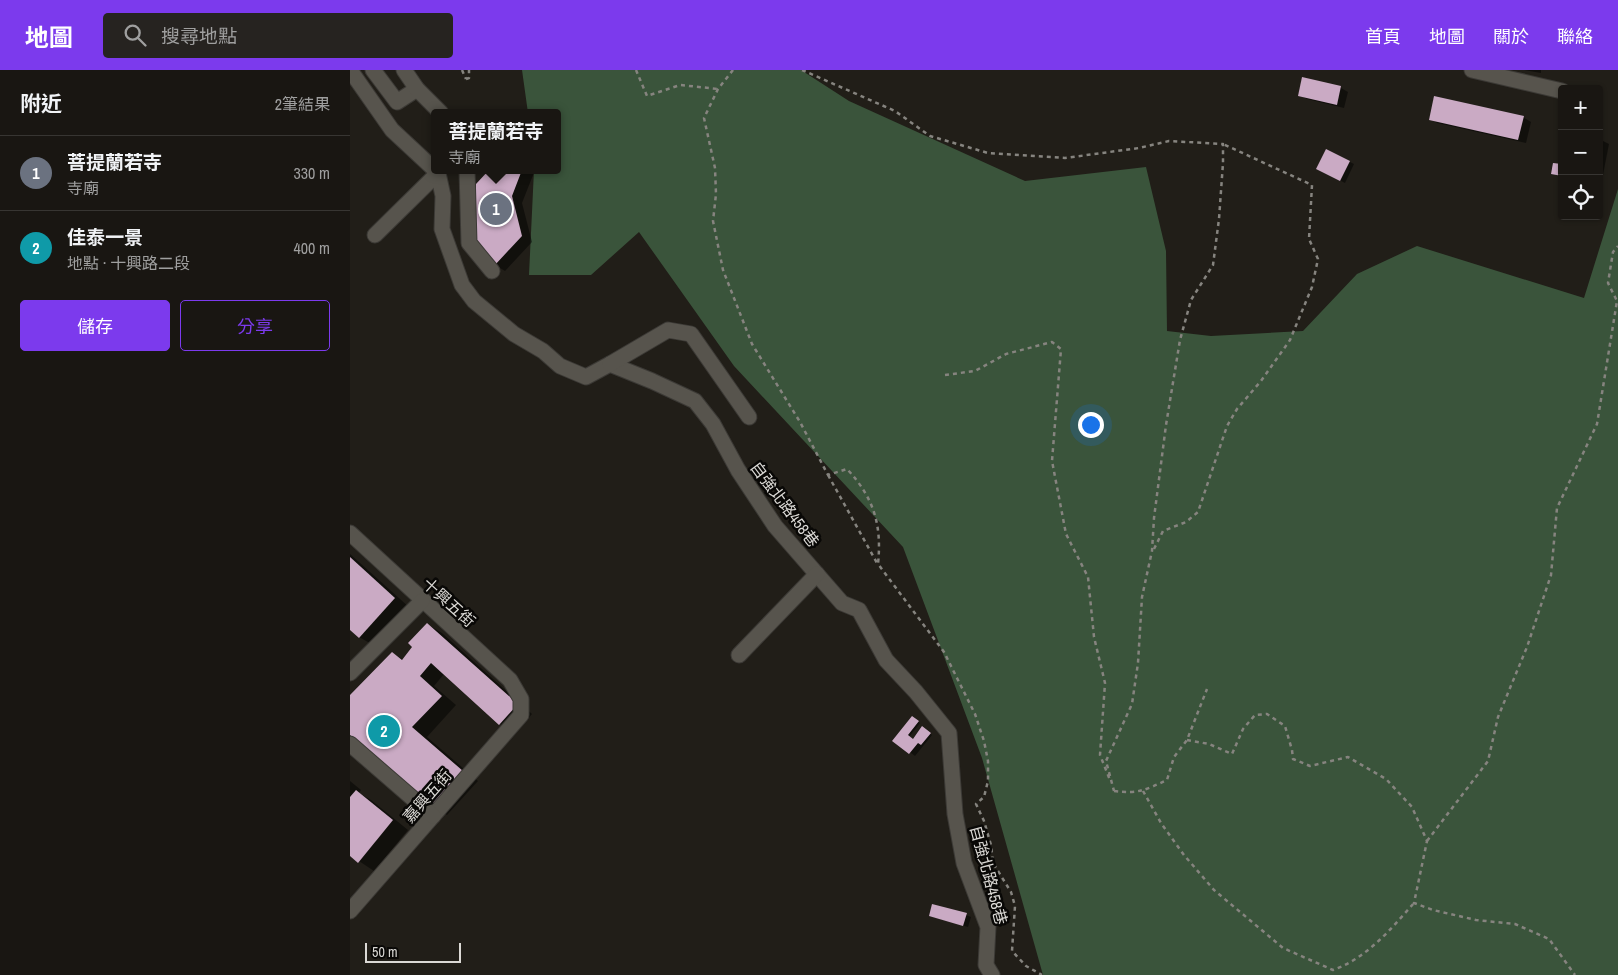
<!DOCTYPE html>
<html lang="zh-TW">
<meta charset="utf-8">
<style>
body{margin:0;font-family:"Archivo Narrow","Noto Sans TC",sans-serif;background:#262320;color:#f1f3f6}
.controls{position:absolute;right:15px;top:15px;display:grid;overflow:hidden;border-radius:5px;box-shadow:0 1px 4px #0004}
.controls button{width:45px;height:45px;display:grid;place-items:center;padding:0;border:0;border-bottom:1px solid #373532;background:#191612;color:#f1f3f6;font:25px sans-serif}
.scale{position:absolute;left:15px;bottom:12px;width:96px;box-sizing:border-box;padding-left:5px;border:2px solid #dbd9d5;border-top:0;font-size:14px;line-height:18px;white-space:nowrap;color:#dbd9d5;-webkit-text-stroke:4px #090806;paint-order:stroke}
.you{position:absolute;left:740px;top:354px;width:18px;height:18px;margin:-12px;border:4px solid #fff;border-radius:50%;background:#1a73e8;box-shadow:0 0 0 8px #1a73e833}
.badge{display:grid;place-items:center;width:32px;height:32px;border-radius:50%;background:#7c3aed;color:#fff;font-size:16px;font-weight:700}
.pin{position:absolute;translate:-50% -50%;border:2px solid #fff;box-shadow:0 1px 5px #0006}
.popup{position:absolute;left:81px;top:39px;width:130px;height:65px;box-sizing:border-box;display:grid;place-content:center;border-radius:5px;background:#191612;filter:drop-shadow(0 1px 4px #0005);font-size:16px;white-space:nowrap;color:#9f9f9f}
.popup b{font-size:19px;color:#f1f3f6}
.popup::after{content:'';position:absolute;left:50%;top:100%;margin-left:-10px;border:10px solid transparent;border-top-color:#191612}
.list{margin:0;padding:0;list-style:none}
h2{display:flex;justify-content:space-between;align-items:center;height:65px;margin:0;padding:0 20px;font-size:21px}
h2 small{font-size:16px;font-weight:400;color:#9f9f9f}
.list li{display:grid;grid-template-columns:32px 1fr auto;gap:15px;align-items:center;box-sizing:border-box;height:75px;padding:0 20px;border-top:1px solid #373532}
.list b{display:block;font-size:19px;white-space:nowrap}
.list p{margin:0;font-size:16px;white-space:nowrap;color:#9f9f9f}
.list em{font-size:16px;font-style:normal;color:#9f9f9f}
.actions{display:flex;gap:10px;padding:15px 20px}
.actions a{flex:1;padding:11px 0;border:1px solid #7c3aed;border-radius:5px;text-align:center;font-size:18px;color:#7c3aed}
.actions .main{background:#7c3aed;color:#fff}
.icon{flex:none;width:28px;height:28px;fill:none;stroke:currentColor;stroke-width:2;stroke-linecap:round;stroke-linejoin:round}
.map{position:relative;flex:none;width:1268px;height:905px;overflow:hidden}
header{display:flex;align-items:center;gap:30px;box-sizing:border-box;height:70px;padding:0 25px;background:#7c3aed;color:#fff}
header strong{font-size:24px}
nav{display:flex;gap:28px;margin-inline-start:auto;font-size:18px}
.search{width:350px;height:45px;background:#262320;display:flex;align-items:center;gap:12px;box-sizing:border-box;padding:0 18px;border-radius:5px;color:#9f9f9f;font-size:19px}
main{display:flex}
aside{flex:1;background:#191612}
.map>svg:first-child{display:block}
.forest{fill:#3a543b}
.shadow{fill:#0007}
.building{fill:#caaac4}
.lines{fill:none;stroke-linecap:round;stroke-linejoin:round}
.minor-casing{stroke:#3c3a36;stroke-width:17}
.path{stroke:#86847f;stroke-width:2.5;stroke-dasharray:4 4;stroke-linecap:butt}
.minor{stroke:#57544d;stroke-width:15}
.labels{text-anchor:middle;stroke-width:5;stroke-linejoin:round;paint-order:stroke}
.street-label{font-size:16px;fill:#dbd9d5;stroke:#090806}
</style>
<header>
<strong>地圖</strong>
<div class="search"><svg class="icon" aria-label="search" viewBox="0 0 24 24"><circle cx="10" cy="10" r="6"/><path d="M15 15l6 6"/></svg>搜尋地點</div>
<nav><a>首頁</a><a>地圖</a><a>關於</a><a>聯絡</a></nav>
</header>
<main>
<aside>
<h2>附近<small>2筆結果</small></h2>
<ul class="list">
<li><span class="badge" style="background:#6b7280">1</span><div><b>菩提蘭若寺</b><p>寺廟</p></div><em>330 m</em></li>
<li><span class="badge" style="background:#0f9aa8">2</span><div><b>佳泰一景</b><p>地點 · 十興路二段</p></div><em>400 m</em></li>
</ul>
<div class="actions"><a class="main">儲存</a><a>分享</a></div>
</aside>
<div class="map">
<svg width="1268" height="905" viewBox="0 0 1268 905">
<rect width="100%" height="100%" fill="#211e18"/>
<path class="forest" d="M172,0H451L499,31L675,111L796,97L816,181L817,261L861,266L953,261L1007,204L1067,176L1234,228L1268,119V905H693L632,688L553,477L384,296L289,162L241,205H179L184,100H207V43H178Z"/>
<g class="shadow">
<path d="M1174,0H1191V3Z"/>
<path d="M991,18L998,22L994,38L957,29L949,25Z"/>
<path d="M1173,47L1181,52L1176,73L1087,53L1080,49Z"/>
<path d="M1249,69L1259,74L1249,125Z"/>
<path d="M977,80L1004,94L995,113L968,99Z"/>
<path d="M140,100H185L172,133L182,172L155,201L145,195Z"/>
<path d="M0,484L60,538L25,576L9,567L0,559Z"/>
<path d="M77,554L92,563L182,644L165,663L150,654L94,604L84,616L106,635L77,667L128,711L97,745L82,736L0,664V627L42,583L54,590Z"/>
<path d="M562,647L570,653L559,667L564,670L573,658L582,665L565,686L544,670Z"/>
<path d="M0,711L11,720L9,723L21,730L58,760L24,801L0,785Z"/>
<path d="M616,845L621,847L618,857L580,846Z"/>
</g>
<g class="building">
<path d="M952,7L991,16L987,35L948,26Z"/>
<path d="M1084,26L1174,46L1168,70L1079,50Z"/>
<path d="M976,79L1000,91L990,111L966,99Z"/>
<path d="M1203,93L1212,94V106L1201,104Z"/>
<path d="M139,100H172L162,126L172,166L144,196L124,169L126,114Z"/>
<path d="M0,487L45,528L9,568L0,560Z"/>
<path d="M77,553L168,634L149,655L81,593L70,606L92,626L62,657L113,701L81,737L0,665V625L42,582L52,590L62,577L58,573Z"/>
<path d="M562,646L569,651L558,665L563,669L572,656L581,663L571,675L568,673L559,684L542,671Z"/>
<path d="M6,720L43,750L8,793L0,786V727Z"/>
<path d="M582,834L617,843L613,856L579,846Z"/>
</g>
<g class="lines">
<g class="minor-casing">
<g id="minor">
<path d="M0,0L42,60L85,100"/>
<path d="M23,0L47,32L67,19"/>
<path d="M54,0L67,19L91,43"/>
<path d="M1122,0L1212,21"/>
<path d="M85,100L88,103L93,126L92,159L112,215L124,231L164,264L193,281L210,296L236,307L260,294L302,311L345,331L363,354L388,400L425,456L492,533L509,540L536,590L566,622L599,663L605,744L614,793L638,857L636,895L642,905"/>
<path d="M117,100L119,173L142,201"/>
<path d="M25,165L88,103"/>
<path d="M260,294L318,260L341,264L399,347"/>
<path d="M0,463L160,610L171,629V645L0,841"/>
<path d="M389,585L467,504"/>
<path d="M0,603L72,531"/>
<path d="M0,674L83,746"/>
</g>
</g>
<g class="path">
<path d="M112,0L116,9"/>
<path d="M286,0L297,26L330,15L368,19"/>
<path d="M383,0L368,19L354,48L365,98L366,124L363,151L373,200L402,274L450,352L478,405L497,399C524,428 532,455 528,494L594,582L625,644L634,671L638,691V711L634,727L626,734L634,751L641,775L643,793L661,822L665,836L662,881L676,896L692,905"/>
<path d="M452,0L545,41L580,66L638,83L715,88L789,78L819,71L873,74V93L869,149L863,195L841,230L830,270L816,355L804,448L802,481L792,527L788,593L782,634L756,691L764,721"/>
<path d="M116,9L119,8V0"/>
<path d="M595,305L625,301L656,284L702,272L711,279L702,391L716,464L738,507L744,567L755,613L750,685L760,710"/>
<path d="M478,405L527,493"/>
<path d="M804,479L813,461L836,452L848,442L877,356L887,339L911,311L940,270L962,217L968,189L959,169L962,115L873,74"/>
<path d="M837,670L859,674L882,684L893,659L905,645L917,644L935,656L942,680L943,689L960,696L998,687L1036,709L1062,737L1077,771L1064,833L1083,840L1126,850L1165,854L1199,869L1225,905"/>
<path d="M764,721C789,724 795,720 817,710L824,687L837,670L857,619"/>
<path d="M793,721L811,753L834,785L864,820L933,878L983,900C1017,888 1041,859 1064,833"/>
<path d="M1077,771L1138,691L1148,647L1177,577L1201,505L1207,438L1247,354L1267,231L1258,213L1263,182L1268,176"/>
</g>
<use href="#minor" class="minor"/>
</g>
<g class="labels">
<g class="street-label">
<text transform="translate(435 434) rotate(53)" y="6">自強北路458巷</text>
<text transform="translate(99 532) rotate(42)" y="6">十興五街</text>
<text transform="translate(77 726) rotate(-49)" y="6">嘉興五街</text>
<text transform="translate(639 805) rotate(75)" y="6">自強北路458巷</text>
</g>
</g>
</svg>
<div class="controls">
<button>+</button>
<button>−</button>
<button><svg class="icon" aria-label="locate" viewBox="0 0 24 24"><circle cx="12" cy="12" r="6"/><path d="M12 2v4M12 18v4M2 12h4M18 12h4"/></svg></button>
</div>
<div class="scale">50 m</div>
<div class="you"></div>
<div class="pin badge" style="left:146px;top:139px;background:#6b7280">1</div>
<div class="popup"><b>菩提蘭若寺</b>寺廟</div>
<div class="pin badge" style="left:34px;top:661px;background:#0f9aa8">2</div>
</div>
</main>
